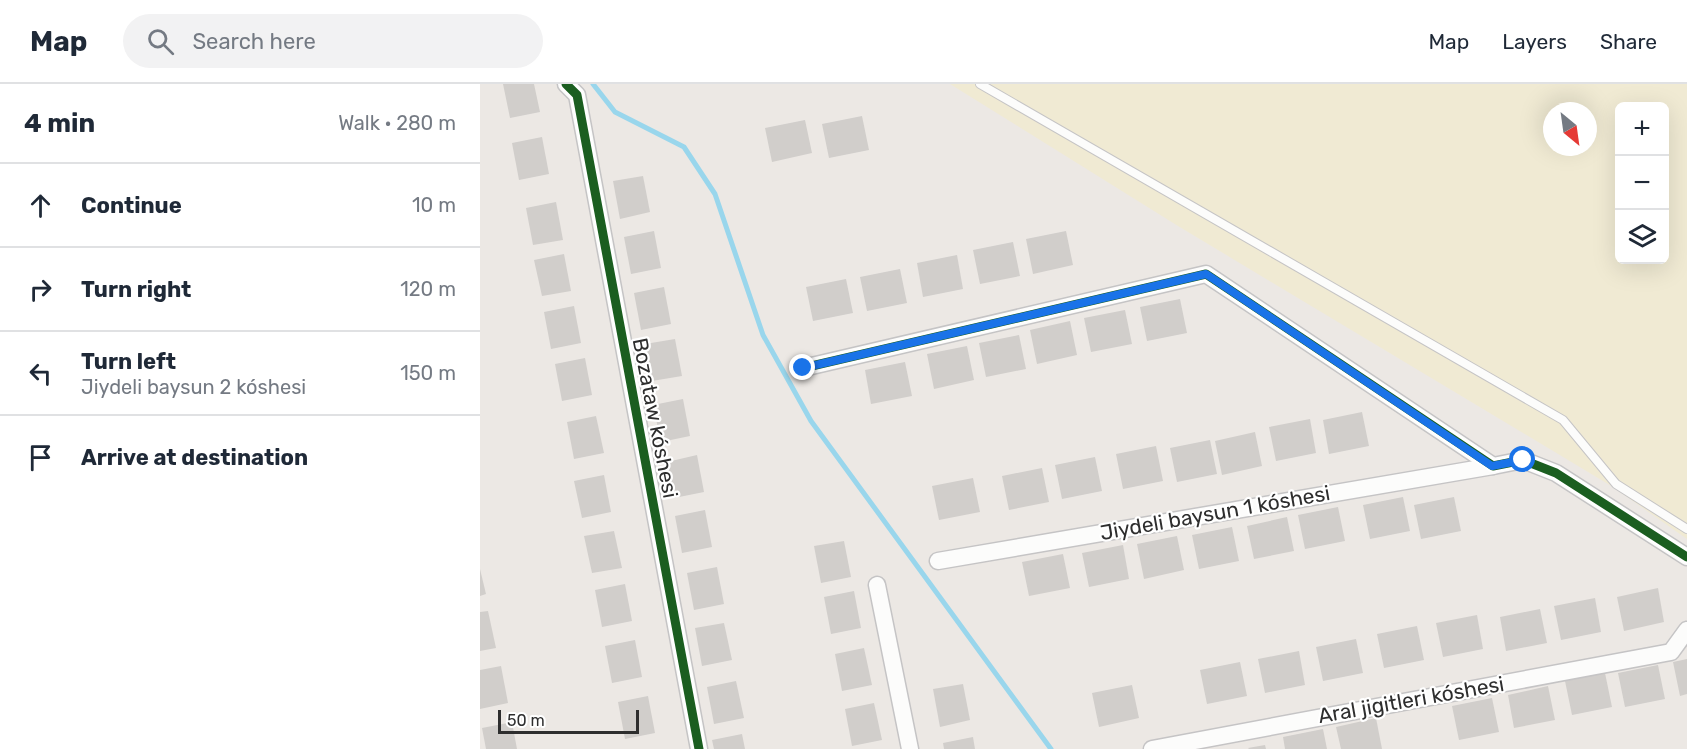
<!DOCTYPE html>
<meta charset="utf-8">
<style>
body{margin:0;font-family:Rubik,sans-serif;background:#f2f2f3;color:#1f2937}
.controls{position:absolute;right:18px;top:18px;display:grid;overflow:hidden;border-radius:9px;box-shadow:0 6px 24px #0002}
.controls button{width:54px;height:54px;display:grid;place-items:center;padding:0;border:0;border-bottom:2px solid #e0e1e3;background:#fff;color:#1f2937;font:30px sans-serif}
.compass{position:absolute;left:1063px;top:18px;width:54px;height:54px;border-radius:50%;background:#fff;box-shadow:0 6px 24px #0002;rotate:151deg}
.scale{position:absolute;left:18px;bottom:15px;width:141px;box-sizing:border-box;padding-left:6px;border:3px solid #2e2e2e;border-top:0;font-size:16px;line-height:21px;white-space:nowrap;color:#2e2e2e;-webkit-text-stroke:4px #fff;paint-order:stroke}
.stop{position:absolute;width:18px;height:18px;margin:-14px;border:4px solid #1a73e8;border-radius:50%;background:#fff}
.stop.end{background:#1a73e8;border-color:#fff;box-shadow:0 2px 6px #0008}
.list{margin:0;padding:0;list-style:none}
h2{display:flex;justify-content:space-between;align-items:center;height:78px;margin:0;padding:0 24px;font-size:26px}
h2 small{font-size:20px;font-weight:400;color:#747a83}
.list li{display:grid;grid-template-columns:39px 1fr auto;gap:18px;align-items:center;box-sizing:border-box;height:84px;padding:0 24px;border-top:2px solid #e0e1e3}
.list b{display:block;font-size:22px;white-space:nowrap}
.list p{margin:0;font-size:20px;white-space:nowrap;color:#747a83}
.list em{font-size:20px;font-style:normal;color:#747a83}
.icon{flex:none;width:33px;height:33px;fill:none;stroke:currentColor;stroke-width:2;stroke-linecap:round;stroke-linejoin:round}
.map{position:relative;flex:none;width:1207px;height:665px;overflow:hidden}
header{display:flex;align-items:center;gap:36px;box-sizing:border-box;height:84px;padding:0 30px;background:#fff;border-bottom:2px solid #e0e1e3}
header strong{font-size:28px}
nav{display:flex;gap:33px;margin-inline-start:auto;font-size:21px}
.search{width:420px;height:54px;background:#f2f2f3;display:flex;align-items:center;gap:15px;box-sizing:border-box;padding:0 21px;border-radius:33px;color:#747a83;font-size:22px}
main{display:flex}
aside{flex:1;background:#fff}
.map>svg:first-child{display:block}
.sand{fill:#f0ead3;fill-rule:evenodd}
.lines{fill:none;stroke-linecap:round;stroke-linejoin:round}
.stream{stroke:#99d6ec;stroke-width:5}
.building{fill:#d1cecb}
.lane-casing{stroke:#c5c4c5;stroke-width:10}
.street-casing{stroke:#c5c4c5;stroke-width:19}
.lane{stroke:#fcfcfb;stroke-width:8}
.street{stroke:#fcfcfb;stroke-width:16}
.cycleway-casing{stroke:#fff;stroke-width:13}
.cycleway{stroke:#1b5e20;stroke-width:9}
.route{stroke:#1a73e8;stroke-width:8}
.labels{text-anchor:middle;stroke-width:4.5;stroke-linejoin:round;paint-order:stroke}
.street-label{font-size:21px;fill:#2e2e2e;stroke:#fff}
</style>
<header>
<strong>Map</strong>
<div class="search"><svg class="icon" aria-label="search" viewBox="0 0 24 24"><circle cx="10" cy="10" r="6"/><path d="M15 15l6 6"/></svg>Search here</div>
<nav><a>Map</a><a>Layers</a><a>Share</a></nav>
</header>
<main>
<aside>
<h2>4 min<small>Walk · 280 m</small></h2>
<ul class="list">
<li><svg class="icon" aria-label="ahead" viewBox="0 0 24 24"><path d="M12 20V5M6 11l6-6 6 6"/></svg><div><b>Continue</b></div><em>10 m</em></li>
<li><svg class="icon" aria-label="right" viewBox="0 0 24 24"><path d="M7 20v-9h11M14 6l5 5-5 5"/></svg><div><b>Turn right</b></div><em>120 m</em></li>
<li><svg class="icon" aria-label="left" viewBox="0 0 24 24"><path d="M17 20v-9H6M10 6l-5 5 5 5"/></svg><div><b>Turn left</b><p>Jiydeli baysun 2 kóshesi</p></div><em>150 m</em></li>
<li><svg class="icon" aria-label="arrive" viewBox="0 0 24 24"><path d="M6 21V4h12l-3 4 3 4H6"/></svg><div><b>Arrive at destination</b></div></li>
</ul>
</aside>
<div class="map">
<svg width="1207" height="665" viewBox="0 0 1207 665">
<rect width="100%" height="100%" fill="#ece8e4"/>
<path class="sand" d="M470,0H1207V455L1133,403L698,142ZM1140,22H1184V176H1140ZM1072,27H1108V63H1072Z"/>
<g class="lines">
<path class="stream" d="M113,0L135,28L204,63L235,110L283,251L331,337L571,665"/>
</g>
<g class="building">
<path d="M23,0H54L60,28L30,34Z"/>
<path d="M382,32L389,66L349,74L342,40Z"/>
<path d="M325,36L332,69L292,78L285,44Z"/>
<path d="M62,53L69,90L39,96L32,59Z"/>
<path d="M163,92L170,128L140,135L133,97Z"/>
<path d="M76,118L83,156L53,161L46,124Z"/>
<path d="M174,147L181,184L151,190L144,153Z"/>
<path d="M586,147L593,181L553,190L546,155Z"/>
<path d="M533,158L540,192L500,200L493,166Z"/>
<path d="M84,170L91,207L62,212L54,176Z"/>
<path d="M477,171L483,205L443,213L437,179Z"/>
<path d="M420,185L427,219L387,227L380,193Z"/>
<path d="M366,195L373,229L333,237L326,203Z"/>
<path d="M184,203L191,240L161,246L154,209Z"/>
<path d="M700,215L707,249L667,257L660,223Z"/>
<path d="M94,222L101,259L71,265L64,228Z"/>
<path d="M645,226L652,260L611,268L604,234Z"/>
<path d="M590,237L597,271L557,280L550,246Z"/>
<path d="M539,251L546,285L506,293L499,259Z"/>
<path d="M195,255L202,292L172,297L165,260Z"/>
<path d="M487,262L494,296L454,305L447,270Z"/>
<path d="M105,274L112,311L82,317L75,280Z"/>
<path d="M425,278L432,312L391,320L385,286Z"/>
<path d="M203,315L210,352L181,358L173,321Z"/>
<path d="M882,328L889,362L849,370L843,336Z"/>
<path d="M116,332L124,369L94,375L87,338Z"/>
<path d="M830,335L836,369L796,377L789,343Z"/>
<path d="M775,348L782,382L742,391L735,357Z"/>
<path d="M730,356L737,390L697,398L690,364Z"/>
<path d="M676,362L683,397L643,405L636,370Z"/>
<path d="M217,371L224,408L194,414L187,378Z"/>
<path d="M615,373L622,407L582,415L575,381Z"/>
<path d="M562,384L569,418L529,426L522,392Z"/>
<path d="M124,391L131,428L102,434L94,397Z"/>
<path d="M493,394L500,428L459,436L452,402Z"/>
<path d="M923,413L930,447L890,455L883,421Z"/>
<path d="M974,413L981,447L941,455L934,421Z"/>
<path d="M858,423L865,457L825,465L818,431Z"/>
<path d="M225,426L232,463L202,469L195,432Z"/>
<path d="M807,433L814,467L774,475L767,442Z"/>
<path d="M752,443L759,477L719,485L712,451Z"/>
<path d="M134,447L142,484L112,489L104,452Z"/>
<path d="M697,452L704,486L664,495L657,460Z"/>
<path d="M364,457L371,493L341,499L334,462Z"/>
<path d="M643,461L649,495L609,503L602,469Z"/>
<path d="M583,470L590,504L549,512L542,478Z"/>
<path d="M237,483L244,520L214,526L207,489Z"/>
<path d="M0,485L6,510L0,512Z"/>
<path d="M145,500L152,537L122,543L115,506Z"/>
<path d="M1178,504L1184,538L1144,547L1137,513Z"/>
<path d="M374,507L381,544L351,550L344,513Z"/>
<path d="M1115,514L1121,548L1081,556L1074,522Z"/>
<path d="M1060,525L1067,559L1026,567L1020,533Z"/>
<path d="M8,527L16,564L0,567V528Z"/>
<path d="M997,531L1003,565L963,573L956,539Z"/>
<path d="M244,539L252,576L222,582L215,544Z"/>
<path d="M937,542L944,576L904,584L897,550Z"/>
<path d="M876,555L883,589L843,597L836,563Z"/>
<path d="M155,556L162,593L132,599L125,562Z"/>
<path d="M384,564L392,601L362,607L355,570Z"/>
<path d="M819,567L825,601L785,609L778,575Z"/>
<path d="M1207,575V610L1200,612L1193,578Z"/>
<path d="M760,578L767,612L727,620L720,586Z"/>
<path d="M1178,581L1185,615L1145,623L1138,589Z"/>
<path d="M21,582L28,619L0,625V586Z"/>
<path d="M1125,589L1132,623L1092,631L1085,597Z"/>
<path d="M256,597L264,634L234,640L227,603Z"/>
<path d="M483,600L490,636L460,643L453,605Z"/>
<path d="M652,601L659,634L619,643L612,609Z"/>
<path d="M1068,602L1075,636L1034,644L1028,611Z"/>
<path d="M168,612L175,649L145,655L138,618Z"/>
<path d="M1012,614L1019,648L979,656L972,622Z"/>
<path d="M394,619L402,656L372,662L365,625Z"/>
<path d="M896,634L902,665H861L856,643Z"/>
<path d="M32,638L37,665H6L2,644Z"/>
<path d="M843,645L847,665H805L803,653Z"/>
<path d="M262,650L265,665H234L232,656Z"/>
<path d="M493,653L495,665H464L463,659Z"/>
<path d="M785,661L786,665H769L768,664Z"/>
</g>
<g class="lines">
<g class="lane-casing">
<path id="lane" d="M500,0L1083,336L1136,400L1207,445"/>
</g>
<g class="street-casing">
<g id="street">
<path d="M86,0L97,11L219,665"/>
<path d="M323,284L726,190L1013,382L1043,376L1076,389L1207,473"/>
<path d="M458,477L1013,382"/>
<path d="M397,501L430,665"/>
<path d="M672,665L1191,568L1207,546"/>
</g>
</g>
<use href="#lane" class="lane"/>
<use href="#street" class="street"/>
<g class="cycleway-casing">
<g id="cycleway">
<path d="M86,0L97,11L219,665"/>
<path d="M323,284L726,190L1013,382L1043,376L1076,389L1207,473"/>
</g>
</g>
<use href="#cycleway" class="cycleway"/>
</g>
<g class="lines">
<path class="route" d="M323,284L726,190L1012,382L1043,376"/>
</g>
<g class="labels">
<g class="street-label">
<text transform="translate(175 334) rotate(79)" y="7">Bozataw kóshesi</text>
<text transform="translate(735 429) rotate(-10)" y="7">Jiydeli baysun 1 kóshesi</text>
<text transform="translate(931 616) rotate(-10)" y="7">Aral jigitleri kóshesi</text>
</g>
</g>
</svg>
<div class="controls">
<button>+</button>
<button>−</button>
<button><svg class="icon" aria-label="layers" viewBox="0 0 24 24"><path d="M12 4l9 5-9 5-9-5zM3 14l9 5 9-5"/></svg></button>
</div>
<svg class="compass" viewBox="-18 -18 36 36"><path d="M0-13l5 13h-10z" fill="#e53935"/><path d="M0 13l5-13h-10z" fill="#747a83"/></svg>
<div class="scale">50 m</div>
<div class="stop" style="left:1043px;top:376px"></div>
<div class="stop end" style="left:323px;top:284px"></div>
</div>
</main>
